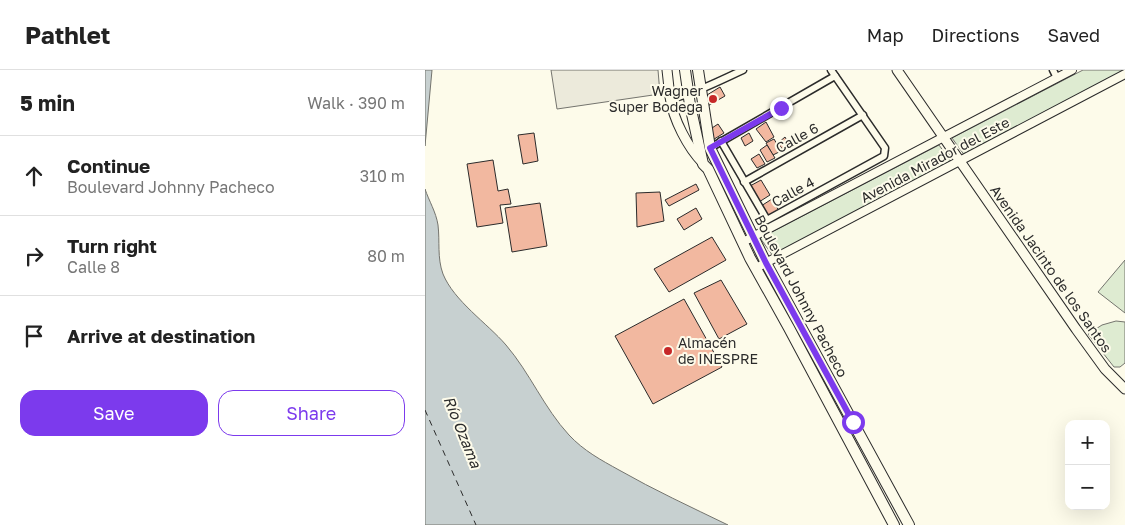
<!DOCTYPE html>
<meta charset="utf-8">
<style>
body{margin:0;font-family:"Golos Text",sans-serif;background:#f2f2f2;color:#222}
.controls{position:absolute;right:15px;bottom:15px;display:grid;overflow:hidden;border-radius:10px;box-shadow:0 5px 20px #0002}
.controls button{width:45px;height:45px;display:grid;place-items:center;padding:0;border:0;border-bottom:1px solid #e0e0e0;background:#fff;color:#222;font:25px sans-serif}
.stop{position:absolute;width:15px;height:15px;margin:-11px;border:4px solid #7c3aed;border-radius:50%;background:#fff}
.stop.end{background:#7c3aed;border-color:#fff;box-shadow:0 1px 5px #0008}
.list{margin:0;padding:0;list-style:none}
h2{display:flex;justify-content:space-between;align-items:center;height:65px;margin:0;padding:0 20px;font-size:21px}
h2 small{font-size:16px;font-weight:400;color:#767676}
.list li{display:grid;grid-template-columns:32px 1fr auto;gap:15px;align-items:center;box-sizing:border-box;height:80px;padding:0 20px;border-top:1px solid #e0e0e0}
.list b{display:block;font-size:19px;white-space:nowrap}
.list p{margin:0;font-size:16px;white-space:nowrap;color:#767676}
.list em{font-size:16px;font-style:normal;color:#767676}
.actions{display:flex;gap:10px;padding:15px 20px}
.actions a{flex:1;padding:11px 0;border:1px solid #7c3aed;border-radius:15px;text-align:center;font-size:18px;color:#7c3aed}
.actions .main{background:#7c3aed;color:#fff}
.icon{flex:none;width:28px;height:28px;fill:none;stroke:currentColor;stroke-width:2;stroke-linecap:round;stroke-linejoin:round}
.map{position:relative;flex:none;width:700px;height:455px;overflow:hidden}
header{display:flex;align-items:center;gap:30px;box-sizing:border-box;height:70px;padding:0 25px;background:#fff;border-bottom:1px solid #e0e0e0}
header strong{font-size:24px}
nav{display:flex;gap:28px;margin-inline-start:auto;font-size:18px}
main{display:flex}
aside{flex:1;background:#fff}
.map>svg:first-child{display:block}
.green{fill:#deebd1;stroke:#74746e}
.parking{fill:#eceadb;stroke:#74746e}
.water{fill:#c7d0d0;stroke:#74746e}
.lines{fill:none;stroke-linecap:round;stroke-linejoin:round}
.ferry{stroke:#2b2b2b;stroke-width:1;stroke-dasharray:6 5;stroke-linecap:butt}
.building{fill:#f2b8a0;stroke:#2b2b2b}
.minor-casing{stroke:#2b2b2b;stroke-width:9}
.tertiary-casing{stroke:#2b2b2b;stroke-width:10}
.secondary-casing{stroke:#2b2b2b;stroke-width:11}
.primary-casing{stroke:#2b2b2b;stroke-width:12}
.minor{stroke:#fdfbea;stroke-width:6}
.tertiary{stroke:#fdfbea;stroke-width:8}
.secondary{stroke:#fdfbea;stroke-width:9}
.primary{stroke:#fdfbea;stroke-width:10}
.route{stroke:#7c3aed;stroke-width:6}
.poi-dot{fill:#c62828;stroke:#fdfbea;stroke-width:2}
.labels{text-anchor:middle;stroke-width:4;stroke-linejoin:round;paint-order:stroke}
.poi-label{font-size:14px;fill:#2b2b2b;stroke:#fdfbea;text-anchor:end}
.street-label{font-size:14px;fill:#2b2b2b;stroke:#fdfbea}
.water-label{font-size:15px;font-style:italic;fill:#2b2b2b;stroke:#fdfbea}
</style>
<header>
<strong>Pathlet</strong>
<nav><a>Map</a><a>Directions</a><a>Saved</a></nav>
</header>
<main>
<aside>
<h2>5 min<small>Walk · 390 m</small></h2>
<ul class="list">
<li><svg class="icon" aria-label="ahead" viewBox="0 0 24 24"><path d="M12 20V5M6 11l6-6 6 6"/></svg><div><b>Continue</b><p>Boulevard Johnny Pacheco</p></div><em>310 m</em></li>
<li><svg class="icon" aria-label="right" viewBox="0 0 24 24"><path d="M7 20v-9h11M14 6l5 5-5 5"/></svg><div><b>Turn right</b><p>Calle 8</p></div><em>80 m</em></li>
<li><svg class="icon" aria-label="arrive" viewBox="0 0 24 24"><path d="M6 21V4h12l-3 4 3 4H6"/></svg><div><b>Arrive at destination</b></div></li>
</ul>
<div class="actions"><a class="main">Save</a><a>Share</a></div>
</aside>
<div class="map">
<svg width="700" height="455" viewBox="0 0 700 455">
<rect width="100%" height="100%" fill="#fdfbea"/>
<g class="green">
<path d="M658,0H700V2L540,86L527,68Z"/>
<path d="M514,75L527,93L348,186L335,168Z"/>
<path d="M700,190V243L673,222Z"/>
<path d="M691,251L700,252V293L695,297H689L663,264L677,255Z"/>
</g>
<path class="parking" d="M126,0H233L235,24L132,39Z"/>
<g class="water">
<path d="M0,0H7L0,76Z"/>
<path d="M0,119C4,131 11,142 13,155C15,171 12,188 18,204C29,231 62,253 81,275C105,303 119,338 144,365C159,381 176,390 194,400C229,420 266,437 303,455H0Z"/>
</g>
<g class="lines">
<path class="ferry" d="M0,340L51,455"/>
</g>
<g class="building">
<path d="M295,17L300,26L281,37L282,25Z"/>
<path d="M341,52L349,67L341,72L331,59Z"/>
<path d="M293,54L299,63L286,71L284,60Z"/>
<path d="M109,63L113,91L98,94L93,65Z"/>
<path d="M324,63L328,71L320,76L316,68Z"/>
<path d="M360,67L365,76L358,80L353,73Z"/>
<path d="M349,69L356,81L348,85L341,73Z"/>
<path d="M342,75L350,88L342,92L335,80Z"/>
<path d="M334,84L340,94L332,98L326,89Z"/>
<path d="M68,90L73,121L83,119L86,134L75,135L78,153L52,157L42,94Z"/>
<path d="M336,110L345,125L334,132L325,116Z"/>
<path d="M271,114L274,120L244,136L240,130Z"/>
<path d="M235,122L239,151L212,157L211,123Z"/>
<path d="M347,129L354,141L343,148L336,136Z"/>
<path d="M115,133L122,176L87,182L80,138Z"/>
<path d="M271,138L277,149L259,160L252,149Z"/>
<path d="M287,167L301,190L244,222L229,199Z"/>
<path d="M296,210L322,254L294,269L269,223Z"/>
<path d="M259,229L297,297L228,334L190,266Z"/>
</g>
<g class="lines">
<g class="minor-casing">
<g id="minor">
<path d="M628,0L632,8"/>
<path d="M245,29C271,23 294,11 318,0"/>
<path d="M296,71L342,150L459,86L460,78L406,0"/>
<path d="M285,78L410,6"/>
<path d="M319,112L438,45"/>
</g>
</g>
<g class="tertiary-casing">
<g id="tertiary">
<path d="M318,172L647,0"/>
<path d="M331,198L700,4"/>
</g>
</g>
<g class="secondary-casing">
<g id="secondary">
<path d="M242,0C243,9 244,18 245,27C248,49 263,78 278,93"/>
<path d="M472,0L651,259L680,299L700,319"/>
</g>
</g>
<g class="primary-casing">
<g id="primary">
<path d="M260,0L265,35L278,94L283,99L325,188L364,258L469,455"/>
<path d="M273,0L285,78L341,193L484,455"/>
</g>
</g>
<use href="#minor" class="minor"/>
<use href="#tertiary" class="tertiary"/>
<use href="#secondary" class="secondary"/>
<use href="#primary" class="primary"/>
</g>
<g class="lines">
<path class="route" d="M356,38L285,78L341,193L428,352"/>
</g>
<g class="poi-dot">
<circle cx="288" cy="29" r="5"/>
<circle cx="243" cy="281" r="5"/>
</g>
<g class="labels">
<g class="poi-label">
<text x="278" y="26">Wagner<tspan x="278" dy="16">Super Bodega</tspan></text>
<text x="253" y="278" text-anchor="start">Almacén<tspan x="253" dy="16">de INESPRE</tspan></text>
</g>
<g class="street-label">
<text transform="translate(372 68) rotate(-29)" y="5">Calle 6</text>
<text transform="translate(510 90) rotate(-28)" y="5">Avenida Mirador del Este</text>
<text transform="translate(368 122) rotate(-29)" y="5">Calle 4</text>
<text transform="translate(626 199) rotate(55)" y="5">Avenida Jacinto de los Santos</text>
<text transform="translate(376 226) rotate(62)" y="5">Boulevard Johnny Pacheco</text>
</g>
<g class="water-label">
<text transform="translate(37 362) rotate(68)" y="5">Río Ozama</text>
</g>
</g>
</svg>
<div class="controls">
<button>+</button>
<button>−</button>
</div>
<div class="stop" style="left:428px;top:352px"></div>
<div class="stop end" style="left:356px;top:38px"></div>
</div>
</main>
